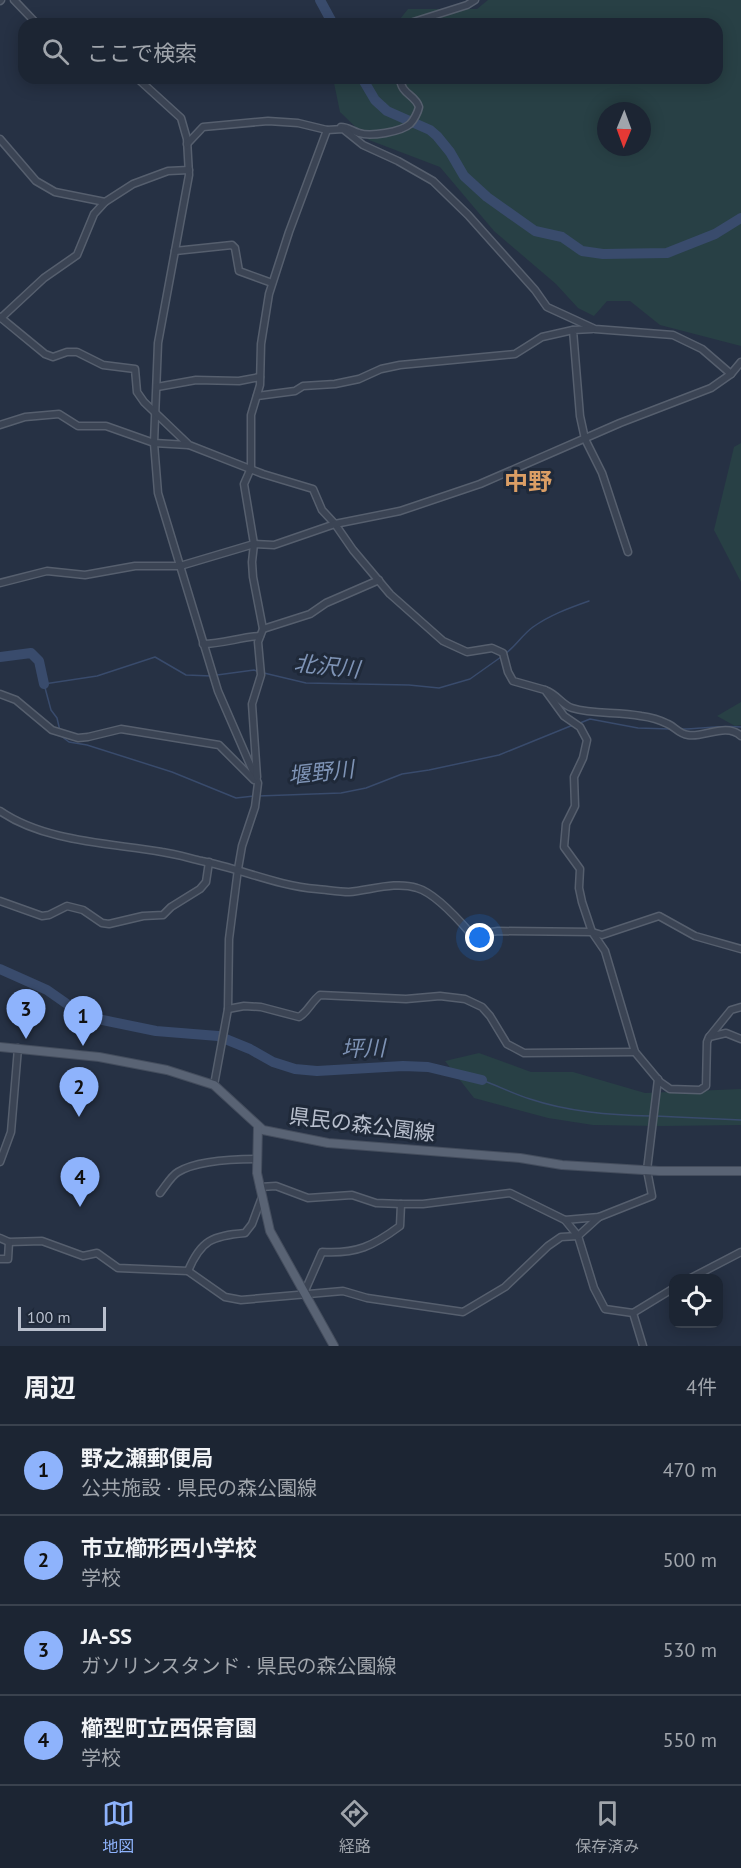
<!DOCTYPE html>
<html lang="ja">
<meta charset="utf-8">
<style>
body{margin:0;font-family:"PT Sans","Noto Sans JP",sans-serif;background:#29313f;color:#f1f3f6}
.controls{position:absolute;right:18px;bottom:18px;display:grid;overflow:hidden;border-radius:12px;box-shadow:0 3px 15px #0003}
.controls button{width:54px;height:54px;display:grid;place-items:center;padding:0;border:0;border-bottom:2px solid #3a424e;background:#1c2533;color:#f1f3f6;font:30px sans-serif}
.compass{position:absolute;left:597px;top:102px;width:54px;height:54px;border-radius:50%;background:#1c2533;box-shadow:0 3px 15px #0003;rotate:181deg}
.scale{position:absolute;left:18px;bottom:15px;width:88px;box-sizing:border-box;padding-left:6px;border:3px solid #b8bfcd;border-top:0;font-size:16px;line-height:21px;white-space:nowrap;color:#b8bfcd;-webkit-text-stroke:4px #1f2939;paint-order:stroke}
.you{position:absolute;left:480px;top:938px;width:21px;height:21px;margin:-15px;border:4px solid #fff;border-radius:50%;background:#1a73e8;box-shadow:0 0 0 9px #1a73e833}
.badge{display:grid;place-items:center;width:39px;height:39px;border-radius:50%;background:#8eb3fc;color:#111;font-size:20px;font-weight:700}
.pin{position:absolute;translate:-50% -50px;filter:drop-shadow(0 2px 3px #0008)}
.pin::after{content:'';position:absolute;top:32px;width:21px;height:18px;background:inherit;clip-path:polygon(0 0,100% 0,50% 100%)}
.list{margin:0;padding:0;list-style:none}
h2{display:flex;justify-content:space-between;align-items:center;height:78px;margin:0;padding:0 24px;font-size:26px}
h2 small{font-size:20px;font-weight:400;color:#a0a5ac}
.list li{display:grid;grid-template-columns:39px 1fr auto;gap:18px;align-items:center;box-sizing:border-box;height:90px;padding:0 24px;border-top:2px solid #3a424e}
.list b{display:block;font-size:22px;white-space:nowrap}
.list p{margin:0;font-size:20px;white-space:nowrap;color:#a0a5ac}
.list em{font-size:20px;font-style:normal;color:#a0a5ac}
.icon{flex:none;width:33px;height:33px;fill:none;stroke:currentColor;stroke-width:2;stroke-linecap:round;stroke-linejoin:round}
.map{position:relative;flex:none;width:741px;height:1346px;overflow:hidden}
.search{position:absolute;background:#1c2533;box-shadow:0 3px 15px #0003;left:18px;right:18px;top:18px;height:66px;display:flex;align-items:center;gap:15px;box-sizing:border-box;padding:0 21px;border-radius:18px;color:#a0a5ac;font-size:22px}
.sheet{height:438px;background:#1c2533}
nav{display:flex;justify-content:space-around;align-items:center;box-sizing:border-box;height:84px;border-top:2px solid #3a424e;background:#1c2533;font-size:16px;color:#a0a5ac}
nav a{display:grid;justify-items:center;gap:3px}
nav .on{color:#8eb3fc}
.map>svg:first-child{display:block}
.green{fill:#284045;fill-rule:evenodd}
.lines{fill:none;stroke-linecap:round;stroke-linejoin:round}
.stream{stroke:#394b6c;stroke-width:1.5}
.river{stroke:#394b6c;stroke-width:10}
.minor-casing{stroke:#565f6e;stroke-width:9}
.major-casing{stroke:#444d5d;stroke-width:10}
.minor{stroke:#3b4454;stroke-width:6}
.major{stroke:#596374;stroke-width:8}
.labels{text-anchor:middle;stroke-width:6;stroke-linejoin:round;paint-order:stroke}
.street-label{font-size:21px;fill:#b8bfcd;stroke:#1f2939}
.water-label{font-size:22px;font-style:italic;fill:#7e93b5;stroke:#1f2939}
.quarter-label{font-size:24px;font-weight:bold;fill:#db9e65;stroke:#1f2939}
</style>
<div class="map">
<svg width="741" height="1346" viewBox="0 0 741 1346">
<rect width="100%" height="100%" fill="#263144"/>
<g class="green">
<path d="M488,0H741V346L660,325L630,301H607L594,316L578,308L556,284L494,231L440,167L369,140L340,112L334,83L331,78H717V24H396L408,9H477ZM606,111H642V147H606Z"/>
<path d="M741,443V582L714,530L734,447Z"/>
<path d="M741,702V725L735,726L717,716Z"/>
<path d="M479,1053L531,1072H573L645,1093L741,1089V1125L661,1126L593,1125L548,1118L474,1098L445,1061Z"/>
</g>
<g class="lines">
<g class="stream">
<path d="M505,654C516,646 522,635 533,627C550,615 569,608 589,601"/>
<path d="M264,673L306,683L409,685L439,688L470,679L501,657"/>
<path d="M217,675L254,670L259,672"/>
<path d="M580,723L590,719L638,728L670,729"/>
<path d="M681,729C701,729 721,725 741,727"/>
<path d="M60,731L57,718L51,710L44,684L97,676L155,657L186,675L212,676"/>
<path d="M61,736L69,742L87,745L172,772L236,798L254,796"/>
<path d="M258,796L341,793L366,788L402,774L429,770L499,755L573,725"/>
<path d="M482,1080C498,1086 514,1094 530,1099C569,1112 610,1115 650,1116"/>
<path d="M655,1116L741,1120"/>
</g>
<g class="river">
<path d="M320,0L333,24"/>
<path d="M362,78L375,100L387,111L430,130L437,136L450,152L464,176L487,197L535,231L562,237L582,251L603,254L667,253L715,234L741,218"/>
<path d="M0,657L31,653L39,661L44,684"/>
<path d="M0,969L47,990L77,1011L93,1018L156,1031L218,1036L250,1049L273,1062L295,1069L317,1071L403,1066L428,1067L482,1080"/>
</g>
<g class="minor-casing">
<g id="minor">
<path d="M14,0L37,24"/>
<path d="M0,1L1,0"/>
<path d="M407,24L467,5L475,0"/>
<path d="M137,78L181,118L187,139L189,175L158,343L154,443L158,493L218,691L258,783L255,807L242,846L238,869L229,939L228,1009L214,1085"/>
<path d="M341,127C348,127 352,131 359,133C370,137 401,132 410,124C414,120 418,112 419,107C415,94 401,95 400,78"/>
<path d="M0,139L36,181L55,192L105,202"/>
<path d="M187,144L203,127L268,121L298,123L327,130L343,129L363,145L398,161L433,181L468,215L535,290L547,307L595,329L673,335L702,349L731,374"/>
<path d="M175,251L232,245L235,248L239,271L272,283"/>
<path d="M0,317L45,354L53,357L67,352H77L103,365L135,369L137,392L144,402L189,445L263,474L313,489L322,510L335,524L353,550L390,594L443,641L467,652L492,648L503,653L508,672L513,681L545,690L564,716L580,727L587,740L583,758L574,777L575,806L566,824L564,847L580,869L579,888L582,902L592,932L605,951L635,1052L660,1082L670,1089L700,1090L706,1086L707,1042L709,1037L726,1033L741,1039"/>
<path d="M1,318L44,278L77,255L94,214L105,202L133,184L168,171L189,170"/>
<path d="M592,329L573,330L580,416L585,439L602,473L628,552"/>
<path d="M157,387L196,380L239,381L260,377"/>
<path d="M257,396L295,391L303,386L335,384L359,379L381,369L400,365L515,354L542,337L573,330"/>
<path d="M0,425L25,417L59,414L78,426H106L154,443L188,445"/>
<path d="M0,583L47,571L85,575L135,566H180L254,544L274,545L335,524L400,511L480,484L620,423L711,388L731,374L741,362"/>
<path d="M263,629L310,614L326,603L379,580"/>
<path d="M203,644C222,644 241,637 260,636"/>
<path d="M545,690C557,694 562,705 572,708C594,715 618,711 641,716C649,717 660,720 668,724C675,727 679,734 688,735C704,738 726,722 741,736"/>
<path d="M0,694L16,700L52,730L78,738L88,737L121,729L219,745L254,780"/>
<path d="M257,777L252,704L261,675L258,642L263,629L253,577L252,562L254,544L244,484L251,468V415L260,385L261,344L269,294L289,232L327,130"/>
<path d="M0,811C45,842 110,843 162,852C176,854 189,858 202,861C241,869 278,886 317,889C328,890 339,892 349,892C371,890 396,881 417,888C435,893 460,921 472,935L498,931L592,932L602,935L659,916L695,936L741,949"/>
<path d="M0,901L42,916L49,915L67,906L83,910L102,923L109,924L143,916L163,915L171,907L200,889L206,882L209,862"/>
<path d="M228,1009L244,1006L261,1007L299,1017C307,1013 312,1001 320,995L406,999L440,996L465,999L482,1007L490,1016L507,1044L524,1053L635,1052"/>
<path d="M710,1036L731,1010L741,1007"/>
<path d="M0,1162L11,1132L18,1048"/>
<path d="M260,1187L276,1186L308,1198L352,1195L376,1203L401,1204H423L510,1193L565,1220L578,1236L594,1288L605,1309L633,1313L643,1346"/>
<path d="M160,1193C165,1187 171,1176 178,1172C198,1160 234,1159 257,1159"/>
<path d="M565,1220L599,1217L652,1196L647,1170L658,1079"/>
<path d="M0,1238L9,1242L42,1241L83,1256L97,1253L118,1268L188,1271L225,1297L241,1300L343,1291L367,1298L463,1312L505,1287L548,1246L561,1237L578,1236L599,1217"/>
<path d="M0,1259H8L9,1242"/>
<path d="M188,1271C201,1240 212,1236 245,1233L252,1224L262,1197"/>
<path d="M691,1278L741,1252"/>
<path d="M304,1293L322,1252C357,1254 373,1246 400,1226L401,1204"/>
<path d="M633,1313L674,1288"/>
</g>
</g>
<g class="major-casing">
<g id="major">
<path d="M0,1047L99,1057L167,1070L214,1085L263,1130L328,1143L520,1158L562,1165L659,1171H741"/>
<path d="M258,1126L257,1173L270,1231L334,1346"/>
</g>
</g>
<use href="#minor" class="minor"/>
<use href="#major" class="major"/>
</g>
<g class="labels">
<g class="street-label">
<text transform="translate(362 1125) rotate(7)" y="7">県民の森公園線</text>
</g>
<g class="water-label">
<text transform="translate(327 666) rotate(6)" y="8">北沢川</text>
<text transform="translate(321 772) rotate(-6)" y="8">堰野川</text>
<text transform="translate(363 1048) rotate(-1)" y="8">坪川</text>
</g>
<g class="quarter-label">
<text x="528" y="490">中野</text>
</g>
</g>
</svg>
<div class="controls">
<button><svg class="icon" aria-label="locate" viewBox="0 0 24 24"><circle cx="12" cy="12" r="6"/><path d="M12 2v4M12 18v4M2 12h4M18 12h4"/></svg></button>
</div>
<svg class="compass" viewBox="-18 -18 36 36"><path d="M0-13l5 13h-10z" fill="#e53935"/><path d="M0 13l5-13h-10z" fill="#a0a5ac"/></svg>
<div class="scale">100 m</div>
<div class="you"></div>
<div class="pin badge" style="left:83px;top:1046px">1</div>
<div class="pin badge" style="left:79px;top:1117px">2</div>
<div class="pin badge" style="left:26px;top:1039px">3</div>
<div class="pin badge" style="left:80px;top:1207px">4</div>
<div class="search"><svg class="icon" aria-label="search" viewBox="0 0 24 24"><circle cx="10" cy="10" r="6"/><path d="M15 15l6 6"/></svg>ここで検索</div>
</div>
<section class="sheet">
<h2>周辺<small>4件</small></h2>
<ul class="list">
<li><span class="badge">1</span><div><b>野之瀬郵便局</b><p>公共施設 · 県民の森公園線</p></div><em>470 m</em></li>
<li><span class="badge">2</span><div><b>市立櫛形西小学校</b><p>学校</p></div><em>500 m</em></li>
<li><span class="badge">3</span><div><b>JA-SS</b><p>ガソリンスタンド · 県民の森公園線</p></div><em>530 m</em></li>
<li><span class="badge">4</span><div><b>櫛型町立西保育園</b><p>学校</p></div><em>550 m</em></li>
</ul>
</section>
<nav>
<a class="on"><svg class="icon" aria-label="map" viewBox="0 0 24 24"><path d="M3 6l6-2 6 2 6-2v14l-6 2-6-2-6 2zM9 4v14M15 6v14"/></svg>地図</a>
<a><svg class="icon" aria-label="directions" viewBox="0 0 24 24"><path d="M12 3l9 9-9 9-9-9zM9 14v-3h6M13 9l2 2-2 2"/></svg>経路</a>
<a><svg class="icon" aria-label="saved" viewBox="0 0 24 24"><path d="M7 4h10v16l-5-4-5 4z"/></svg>保存済み</a>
</nav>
